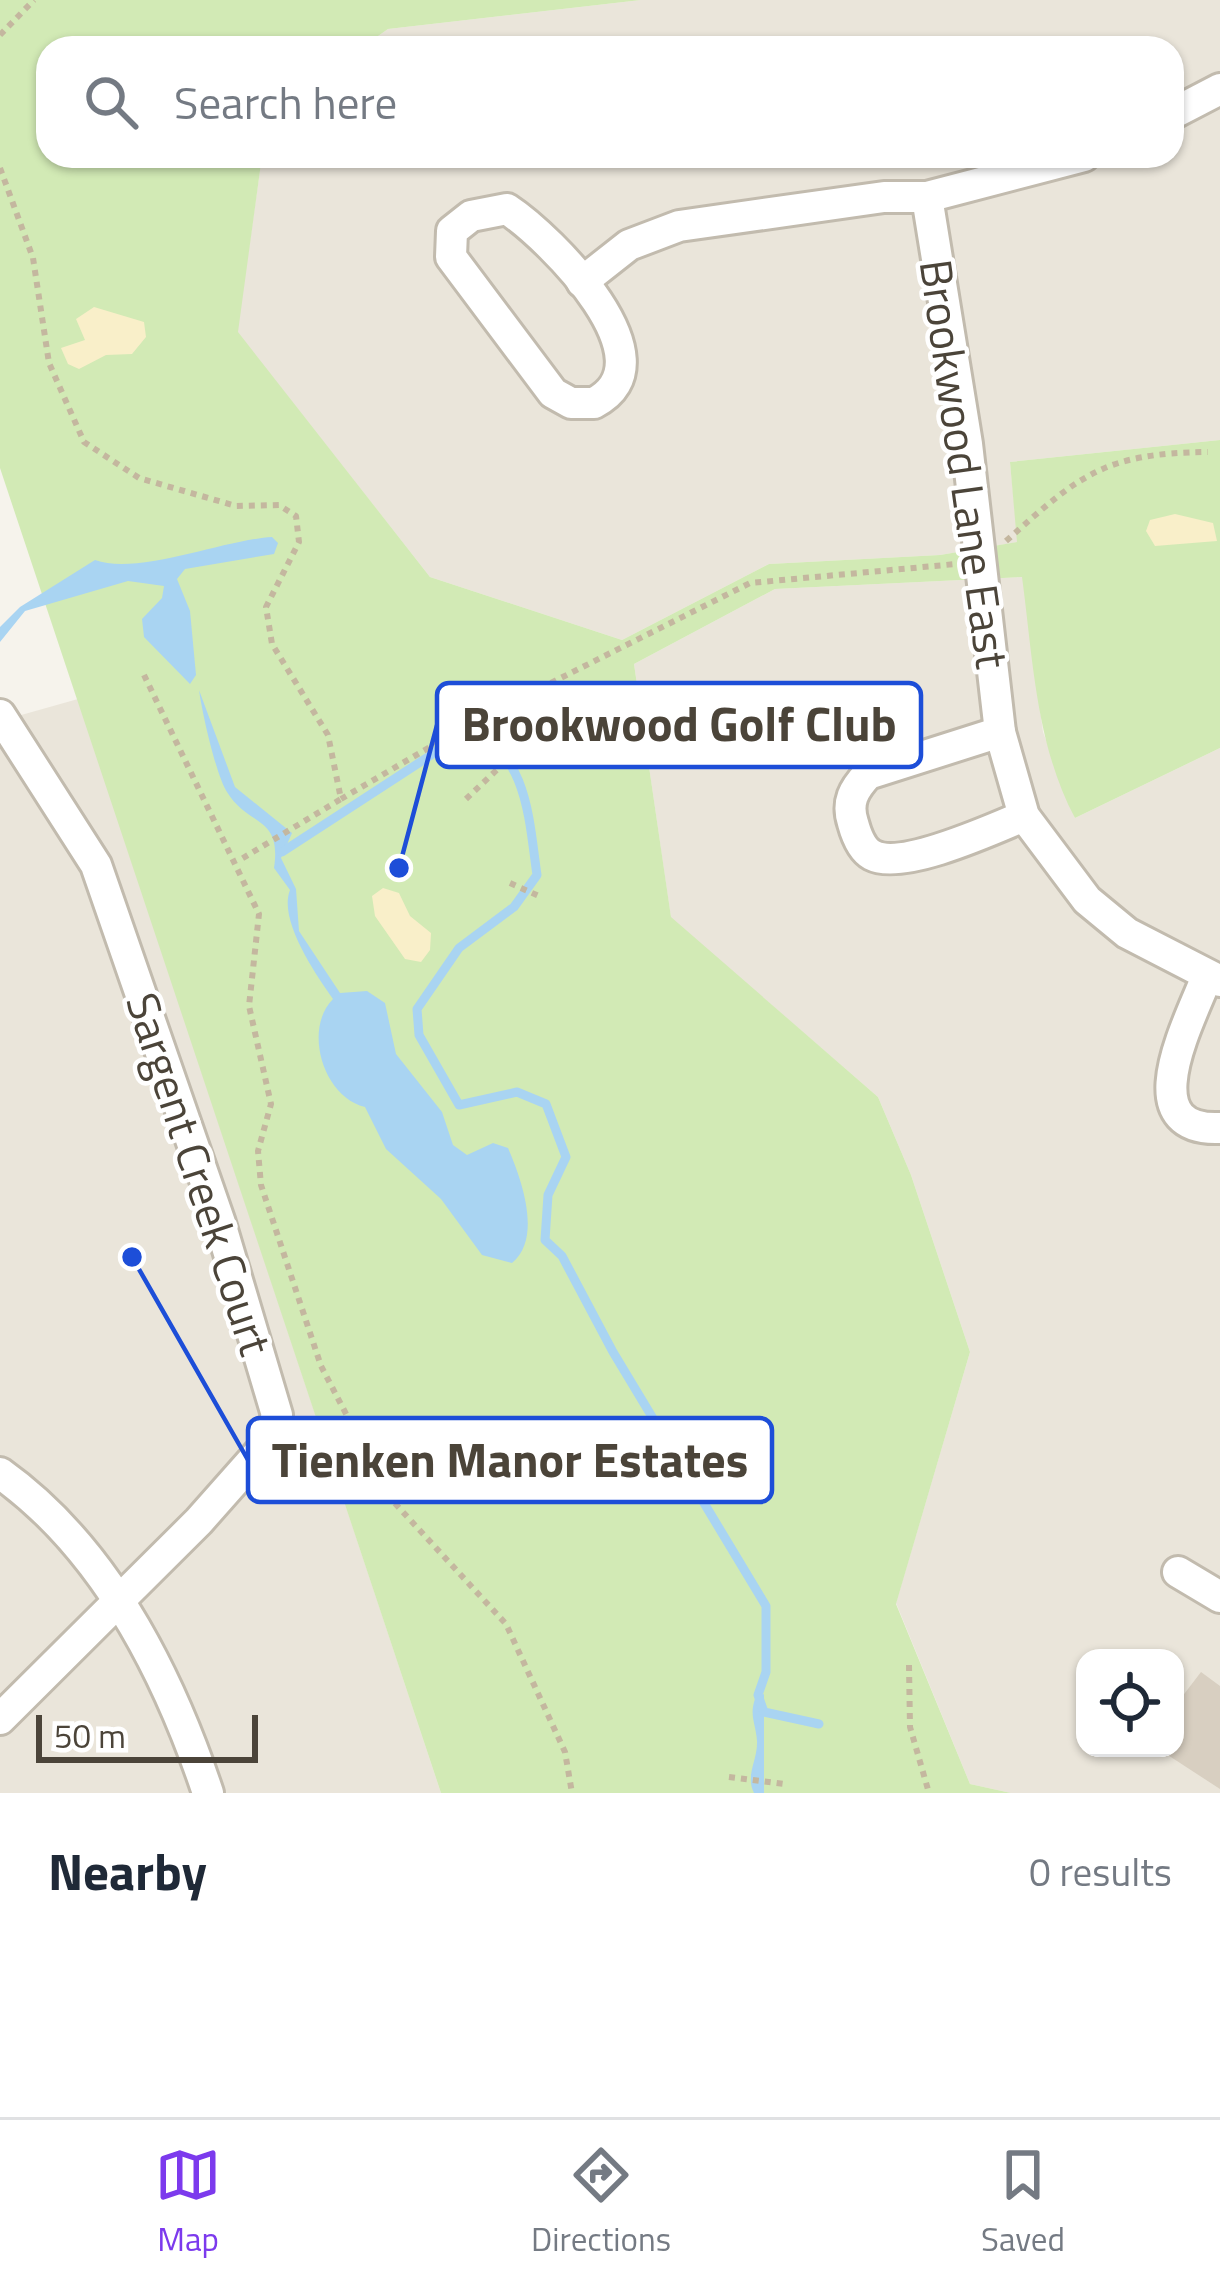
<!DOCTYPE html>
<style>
body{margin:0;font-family:"Titillium Web",sans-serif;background:#f2f2f3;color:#1f2937}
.controls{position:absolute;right:36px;bottom:36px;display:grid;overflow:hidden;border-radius:24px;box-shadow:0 3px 9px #0004}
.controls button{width:108px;height:108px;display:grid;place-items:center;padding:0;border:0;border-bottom:3px solid #e0e1e3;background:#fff;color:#1f2937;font:60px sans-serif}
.scale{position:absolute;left:36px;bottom:30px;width:222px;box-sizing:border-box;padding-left:12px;border:6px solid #4b4439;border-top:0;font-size:33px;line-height:42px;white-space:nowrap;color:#4b4439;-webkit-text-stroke:9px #fff;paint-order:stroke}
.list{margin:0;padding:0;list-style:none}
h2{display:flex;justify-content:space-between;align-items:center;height:156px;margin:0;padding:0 48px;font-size:51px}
h2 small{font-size:39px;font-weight:400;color:#747a83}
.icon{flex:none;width:66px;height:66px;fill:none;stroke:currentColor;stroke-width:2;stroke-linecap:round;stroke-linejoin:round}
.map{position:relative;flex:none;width:1220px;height:1793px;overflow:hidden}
.search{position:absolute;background:#fff;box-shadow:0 3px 9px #0004;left:36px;right:36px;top:36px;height:132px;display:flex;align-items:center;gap:30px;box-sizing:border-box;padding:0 42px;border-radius:36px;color:#747a83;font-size:45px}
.sheet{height:324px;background:#fff}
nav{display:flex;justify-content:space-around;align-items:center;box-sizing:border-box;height:168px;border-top:3px solid #e0e1e3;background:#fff;font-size:33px;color:#747a83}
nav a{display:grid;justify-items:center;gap:6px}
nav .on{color:#7c3aed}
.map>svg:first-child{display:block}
.residential{fill:#eae5da;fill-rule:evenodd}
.green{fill:#d2eab5}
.sand{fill:#f9efc9}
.water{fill:#a9d4f2}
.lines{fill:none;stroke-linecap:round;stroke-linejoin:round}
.stream{stroke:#a9d4f2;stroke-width:9}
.building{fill:#d8cfc1}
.minor-casing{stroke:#c2bbae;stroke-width:36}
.path{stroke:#c4b79f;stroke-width:6;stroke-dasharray:6 6;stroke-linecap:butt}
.minor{stroke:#fff;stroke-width:30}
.labels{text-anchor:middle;stroke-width:9;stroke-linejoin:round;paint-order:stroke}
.street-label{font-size:45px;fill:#4b4439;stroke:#fff}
.leader{fill:none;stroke:#1d4ed8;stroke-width:4.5}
.callout-dot{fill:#1d4ed8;stroke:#fff;stroke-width:4.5}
.callout{fill:#fff;stroke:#1d4ed8;stroke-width:4.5}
.callout-label{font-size:48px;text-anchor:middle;font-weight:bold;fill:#4b4439}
</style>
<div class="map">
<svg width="1220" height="1793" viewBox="0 0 1220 1793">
<rect width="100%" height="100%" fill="#f6f3ec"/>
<g class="residential">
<path d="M641,0H1220V440L1010,462L1018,542L940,555L769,564L622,640L430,577L237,332L262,156H1172V48H361L388,29Z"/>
<path d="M1023,577L1043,732L1075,818L1220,748V1793H1011L970,1784L896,1603L970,1352L911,1175L878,1097L671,918L634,664L775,589ZM1085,1658H1175V1748H1085Z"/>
<path d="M78,699L441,1793H0V721Z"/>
</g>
<path class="green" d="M0,0H641L388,29L361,48H48V156H262L238,332L430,577L622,640L769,564L940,555L1017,542L1010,462L1220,440V748L1075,818C1036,745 1033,659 1022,577L775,589L634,664L671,917L878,1097L911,1175L970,1352L896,1604L970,1784L1011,1793H441L0,468Z"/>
<g class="sand">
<path d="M94,307L144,322L146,337L132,354L106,355L79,369L68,364L61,348L85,340L76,319Z"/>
<path d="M1175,514L1213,523L1217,541L1155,546L1146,531L1150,520Z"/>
<path d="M383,888L399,893L410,916L431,933L430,950L421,962L405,959L375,916L372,896Z"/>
</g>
<g class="water">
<path d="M272,537L278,543L274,554L185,569L177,579L190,611L196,675L190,684L144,637L142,619L162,598L164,586L128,581L25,611L0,642V627L20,607L95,560C137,576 223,540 272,537Z"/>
<path d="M199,690L235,787L292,833L281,858L296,889L299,931L340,993L367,991L385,1003L396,1054L442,1112L453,1145L467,1155L493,1143L508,1148C521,1178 543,1238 512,1263L482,1255L441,1199L386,1149L365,1107C323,1097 303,1029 333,999C316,975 278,920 290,890L274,868C282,815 248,827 227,792C216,775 202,712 199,690Z"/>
<path d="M764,1694V1793H754C745,1775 758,1760 757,1741C756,1724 749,1716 755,1699Z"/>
</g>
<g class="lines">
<path class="stream" d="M282,852L468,731C528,751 529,821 537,875L514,907L459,948L417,1009L419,1035L459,1105L517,1092L546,1104L566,1157L548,1195L545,1240L562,1256L613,1352L766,1606V1672L758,1695L764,1712L819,1724"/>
</g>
<path class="building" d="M1201,1672L1220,1686V1789L1157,1748H1175V1706Z"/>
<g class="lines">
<g class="minor-casing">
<g id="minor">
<path d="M1172,114L1220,89"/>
<path d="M927,197L967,444L1000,732L1024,816L1087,900L1127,933L1220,981"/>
<path d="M507,209C551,238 675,362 594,403H571L553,393L451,257L452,231L471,216Z"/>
<path d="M582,282L629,245L679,226L884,197H927L1084,156"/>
<path d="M0,715L96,865L220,1223L277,1415L268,1443L199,1521L0,1719"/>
<path d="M1000,732L868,774C854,789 846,802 853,823C856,834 861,849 872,855C902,871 993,829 1024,816"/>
<path d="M1207,976C1192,1017 1128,1132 1220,1128"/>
<path d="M0,1473C105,1548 168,1673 208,1793"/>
<path d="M1178,1572L1220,1597"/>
</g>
</g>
<g class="path">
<path d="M0,35L34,0"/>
<path d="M0,168L33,258L49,363L84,442L139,478L236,506L279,505L296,516L299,542L266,607L272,644L328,735L341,799L238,861"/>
<path d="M1006,541C1080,475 1104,453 1208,452"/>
<path d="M144,675L259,914L249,1006L271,1104L258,1151L261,1185L321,1366L390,1498L506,1624L565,1752L572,1793"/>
<path d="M341,799L471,723L750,583L956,564"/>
<path d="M466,799L501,766"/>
<path d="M510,883L541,897"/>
<path d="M677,1495L710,1478"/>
<path d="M909,1665L910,1727L929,1793"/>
<path d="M729,1777L784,1784"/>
</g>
<use href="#minor" class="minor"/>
</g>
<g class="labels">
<g class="street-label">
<text transform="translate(964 464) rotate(82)" y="16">Brookwood Lane East</text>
<text transform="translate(199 1174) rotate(72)" y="16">Sargent Creek Court</text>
</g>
</g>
<path class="leader" d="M399 868L437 725M132 1257L248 1460"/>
<g class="callout-dot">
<circle cx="399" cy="868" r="12"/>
<circle cx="132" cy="1257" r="12"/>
</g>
<g class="callout">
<rect x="437" y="683" width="484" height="84" rx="12"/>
<rect x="248" y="1418" width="524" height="84" rx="12"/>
</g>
<g class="callout-label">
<text x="679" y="741">Brookwood Golf Club</text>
<text x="510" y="1477">Tienken Manor Estates</text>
</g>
</svg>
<div class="controls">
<button><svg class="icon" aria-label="locate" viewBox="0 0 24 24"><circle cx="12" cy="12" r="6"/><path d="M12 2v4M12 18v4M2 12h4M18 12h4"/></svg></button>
</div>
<div class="scale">50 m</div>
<div class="search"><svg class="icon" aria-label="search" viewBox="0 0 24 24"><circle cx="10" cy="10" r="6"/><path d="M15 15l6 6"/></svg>Search here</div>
</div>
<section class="sheet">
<h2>Nearby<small>0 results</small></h2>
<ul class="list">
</ul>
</section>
<nav>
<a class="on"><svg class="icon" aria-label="map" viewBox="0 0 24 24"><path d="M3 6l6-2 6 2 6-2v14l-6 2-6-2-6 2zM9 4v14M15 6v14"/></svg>Map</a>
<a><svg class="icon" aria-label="directions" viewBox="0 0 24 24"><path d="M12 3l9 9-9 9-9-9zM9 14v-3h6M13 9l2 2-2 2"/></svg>Directions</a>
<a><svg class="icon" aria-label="saved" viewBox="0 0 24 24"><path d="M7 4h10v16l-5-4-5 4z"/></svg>Saved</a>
</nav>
